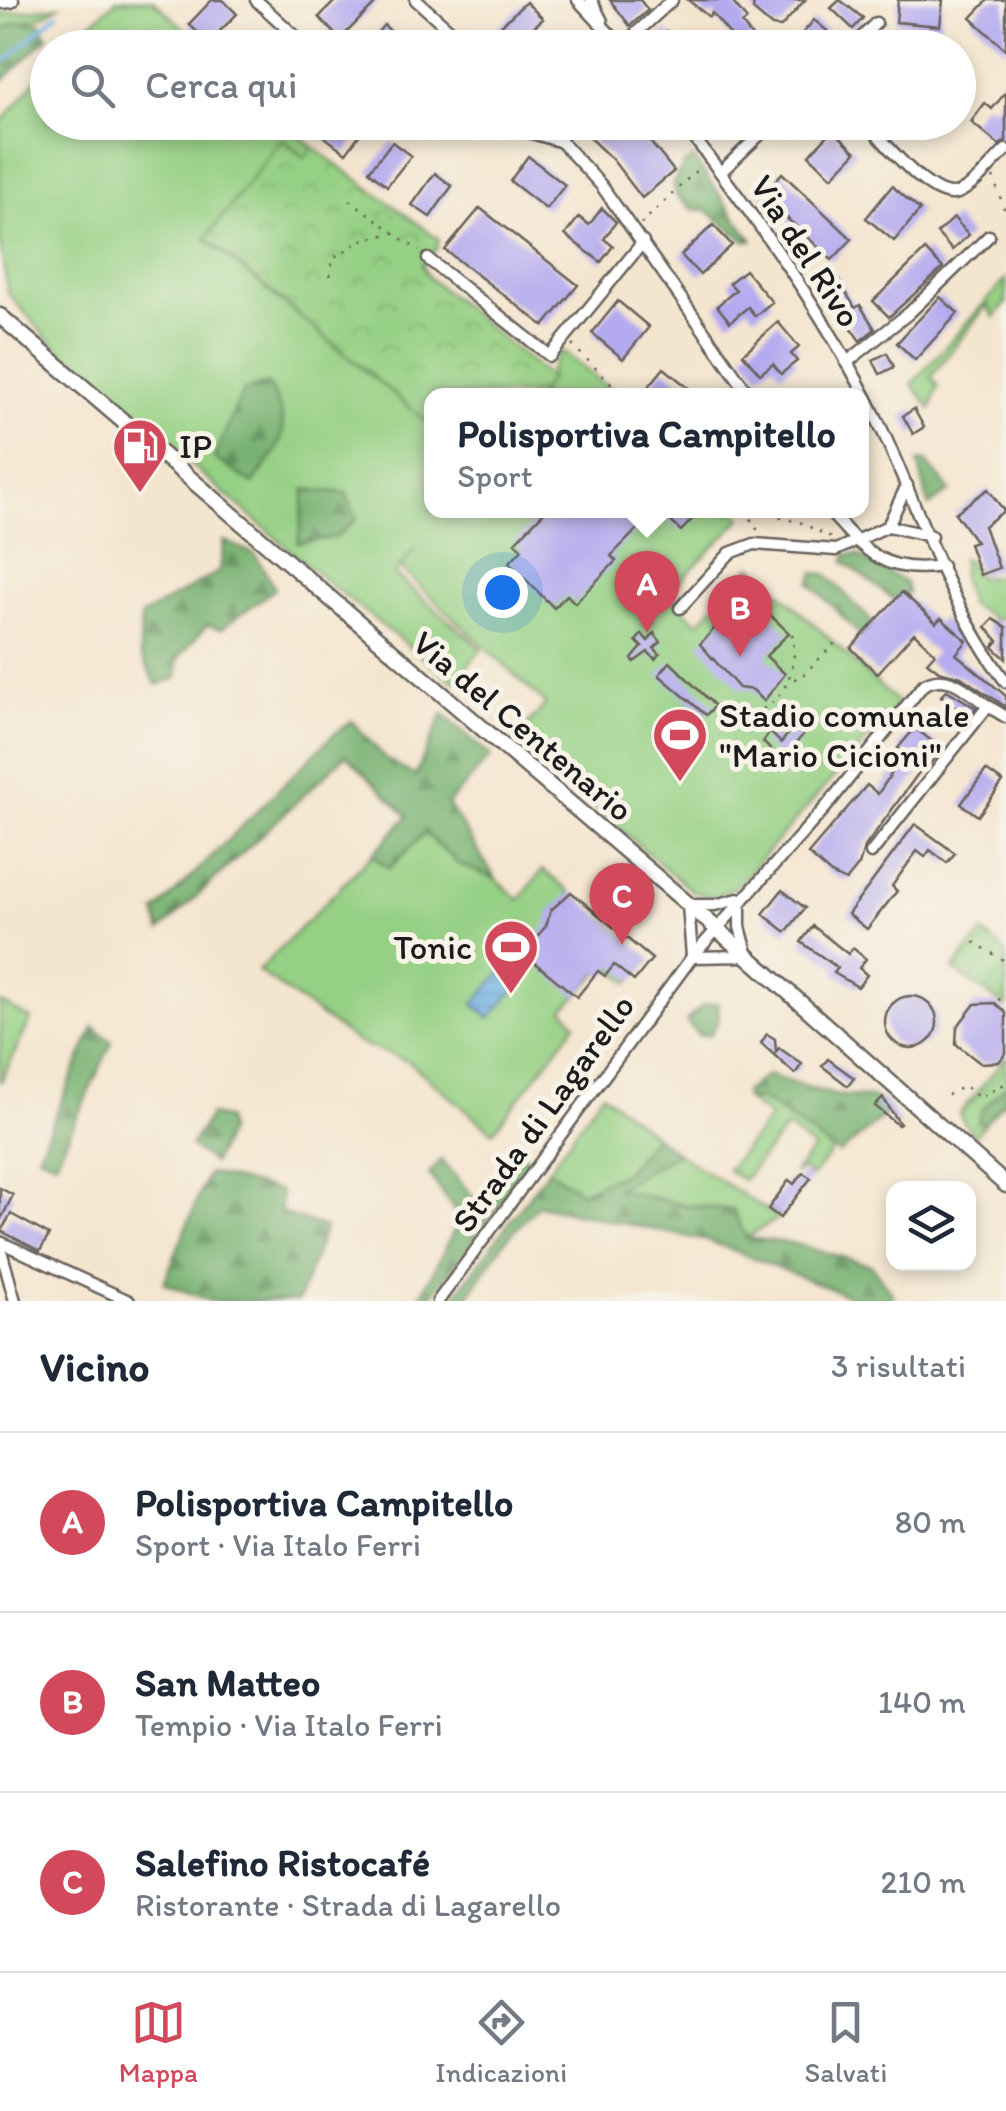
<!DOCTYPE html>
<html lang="it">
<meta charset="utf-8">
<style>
body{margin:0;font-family:Itim,sans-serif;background:#f6f6f7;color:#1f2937}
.controls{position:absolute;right:30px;bottom:30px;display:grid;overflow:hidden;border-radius:20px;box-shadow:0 5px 15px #0003}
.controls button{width:90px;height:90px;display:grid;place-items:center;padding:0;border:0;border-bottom:2px solid #e0e1e3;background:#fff;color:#1f2937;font:50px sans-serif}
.you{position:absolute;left:502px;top:592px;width:35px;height:35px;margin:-25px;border:8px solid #fff;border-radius:50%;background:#1a73e8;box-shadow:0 0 0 15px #1a73e833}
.badge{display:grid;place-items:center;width:65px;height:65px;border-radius:50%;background:#d1495b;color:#fff;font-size:32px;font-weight:700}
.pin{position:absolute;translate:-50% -82px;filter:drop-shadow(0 2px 5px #0008)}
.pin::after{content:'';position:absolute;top:52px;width:35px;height:30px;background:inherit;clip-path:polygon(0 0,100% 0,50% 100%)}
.popup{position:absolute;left:424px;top:388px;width:445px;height:130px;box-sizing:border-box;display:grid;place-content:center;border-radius:20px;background:#fff;filter:drop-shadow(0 2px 8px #0005);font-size:32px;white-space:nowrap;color:#747a83}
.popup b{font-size:38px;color:#1f2937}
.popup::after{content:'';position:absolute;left:50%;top:100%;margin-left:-20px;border:20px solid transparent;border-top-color:#fff}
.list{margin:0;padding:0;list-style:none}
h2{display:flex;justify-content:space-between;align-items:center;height:130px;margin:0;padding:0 40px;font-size:42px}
h2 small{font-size:32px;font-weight:400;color:#747a83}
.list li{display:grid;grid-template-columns:65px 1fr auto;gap:30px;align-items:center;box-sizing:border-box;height:180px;padding:0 40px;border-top:2px solid #e0e1e3}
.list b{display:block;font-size:38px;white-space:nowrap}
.list p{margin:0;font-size:32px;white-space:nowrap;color:#747a83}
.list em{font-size:32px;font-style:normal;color:#747a83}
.icon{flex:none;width:55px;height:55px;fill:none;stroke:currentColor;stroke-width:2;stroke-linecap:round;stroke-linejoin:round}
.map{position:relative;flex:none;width:1006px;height:1301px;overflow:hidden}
.search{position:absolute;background:#fff;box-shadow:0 5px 15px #0003;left:30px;right:30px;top:30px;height:110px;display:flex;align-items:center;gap:25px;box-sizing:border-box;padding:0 35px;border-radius:55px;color:#747a83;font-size:38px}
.sheet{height:670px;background:#fff}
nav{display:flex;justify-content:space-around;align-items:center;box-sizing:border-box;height:140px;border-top:2px solid #e0e1e3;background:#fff;font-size:28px;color:#747a83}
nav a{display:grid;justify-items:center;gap:5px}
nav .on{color:#d1495b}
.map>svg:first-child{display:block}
.grass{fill:#95d084;stroke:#587650;stroke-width:2.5}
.forest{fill:url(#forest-firs);stroke:#4a6747;stroke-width:2.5}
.park{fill:url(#park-crowns);stroke:#587650;stroke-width:2.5}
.garden{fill:url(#garden-furrows);stroke:#587650;stroke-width:2.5}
.water{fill:url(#water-rules);stroke:#466780;stroke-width:2.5}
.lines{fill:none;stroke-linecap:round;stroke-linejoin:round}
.stream{stroke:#70b2e5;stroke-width:4}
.building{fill:#b4aaef}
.street-casing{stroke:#68625b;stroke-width:15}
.secondary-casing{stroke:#68625b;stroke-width:19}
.path{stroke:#68625b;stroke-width:2.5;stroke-dasharray:2.5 8;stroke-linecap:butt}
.street{stroke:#fff;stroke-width:10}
.secondary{stroke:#fff;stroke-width:14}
.labels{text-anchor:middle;stroke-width:10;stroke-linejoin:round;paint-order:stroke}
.street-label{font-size:35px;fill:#1c1c1c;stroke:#f7f3e8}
.poi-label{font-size:35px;fill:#1c1c1c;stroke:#f7f3e8;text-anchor:start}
</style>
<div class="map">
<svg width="1006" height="1301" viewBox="0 0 1006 1301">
<defs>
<pattern id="forest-firs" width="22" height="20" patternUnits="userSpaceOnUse" patternTransform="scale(2.5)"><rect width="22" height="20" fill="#78b272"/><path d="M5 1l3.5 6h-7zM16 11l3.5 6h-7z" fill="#62905d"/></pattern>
<pattern id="park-crowns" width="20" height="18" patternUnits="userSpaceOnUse" patternTransform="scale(2.5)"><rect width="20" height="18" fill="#95d084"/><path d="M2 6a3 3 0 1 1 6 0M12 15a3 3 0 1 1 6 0" fill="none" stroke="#80b271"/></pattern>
<pattern id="garden-furrows" width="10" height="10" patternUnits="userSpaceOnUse" patternTransform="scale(2.5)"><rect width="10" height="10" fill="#95d084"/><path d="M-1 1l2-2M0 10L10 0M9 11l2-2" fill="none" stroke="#80b271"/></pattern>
<pattern id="water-rules" width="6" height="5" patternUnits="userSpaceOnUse" patternTransform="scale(2.5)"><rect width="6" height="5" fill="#70b2e5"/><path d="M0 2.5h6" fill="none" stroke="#6098c4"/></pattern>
</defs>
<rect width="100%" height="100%" fill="#f7f3e8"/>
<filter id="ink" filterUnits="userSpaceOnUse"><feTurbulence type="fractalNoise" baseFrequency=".01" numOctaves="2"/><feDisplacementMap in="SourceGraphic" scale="20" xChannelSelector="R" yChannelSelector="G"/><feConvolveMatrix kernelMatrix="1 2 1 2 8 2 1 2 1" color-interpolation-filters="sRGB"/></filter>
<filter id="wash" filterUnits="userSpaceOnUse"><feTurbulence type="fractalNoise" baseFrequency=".0048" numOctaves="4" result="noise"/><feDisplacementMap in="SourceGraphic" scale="40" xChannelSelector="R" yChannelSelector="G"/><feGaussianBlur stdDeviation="2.25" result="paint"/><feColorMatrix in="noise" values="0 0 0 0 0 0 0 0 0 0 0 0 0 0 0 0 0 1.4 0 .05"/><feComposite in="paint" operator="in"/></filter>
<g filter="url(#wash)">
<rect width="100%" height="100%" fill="#f4e5cf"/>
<g class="grass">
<path d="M117,0H153L205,47H64Z"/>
<path d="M59,6C39,22 23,20 0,30V14Z"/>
<path d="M47,67L48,122L286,123L313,147L305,158L282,139L206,239L432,426V510L735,511L742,518L667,594L698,623L752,566L899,704L736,887L714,897L693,892L534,755L521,732L546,704L400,568L416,548L394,574L482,649L454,682L327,582L145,425L46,337L8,293L0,245V124Z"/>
<path d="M1006,279V303L994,318L987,305L931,377L938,385L931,409L912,384Z"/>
<path d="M560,350L611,390L616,395L538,396Z"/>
<path d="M962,559L968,560L978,578L995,577L1006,564V617L993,619L969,604L962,580Z"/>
<path d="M424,832L458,864L496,879L519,900L543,870L650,960L629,983L607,964L564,1009L576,1024L493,1132L408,1061L357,1042L258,971L372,855L389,868Z"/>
<path d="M0,1002L31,1019L0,1083Z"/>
<path d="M602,1093L655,1136L624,1173L581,1192L548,1170Z"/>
<path d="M746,1099L763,1100L833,1150L812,1177L801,1169L793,1174L814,1149L787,1127L743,1180L727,1170L770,1118Z"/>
<path d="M677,1153L779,1218L746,1238L733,1210L686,1205L614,1189Z"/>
</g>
<g class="forest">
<path d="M40,22L48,37L0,83V30L17,23Z"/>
<path d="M694,159L752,240H744L706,210L692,209L677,196L673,183L685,163Z"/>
<path d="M268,384C295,432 283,441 253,484L214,458L243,391Z"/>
<path d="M926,461L950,491L929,506L918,462Z"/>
<path d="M305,489L346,493L357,519L336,537L298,543Z"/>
<path d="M224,541L255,554L275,589L221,629L207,625L178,659L177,678L157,685L140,654L141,616L220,571Z"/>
<path d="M857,554L906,583L908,593L892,598L844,562L846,555Z"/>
<path d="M814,573L826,574L873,623L861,636L810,583Z"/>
<path d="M443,714L491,756L448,804L496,879L458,864L425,833L389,868L372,855L408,816L346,755L160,931L156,912L334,734L352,721L386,759L415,776Z"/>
<path d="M718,1003L719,1019L710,1035H698L686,1021L703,1005Z"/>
<path d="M94,1027L112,1042L56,1162L38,1155Z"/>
<path d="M767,1075L834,1095L874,1098L888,1113L839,1154L763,1100L746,1099L744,1092Z"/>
<path d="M1006,1085V1100L984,1124L978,1121L981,1110Z"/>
<path d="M210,1115L226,1118L228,1131L213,1163L190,1146Z"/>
<path d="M655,1136L677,1153L616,1189L686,1205L733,1210L746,1238L791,1243L871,1265L893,1294L891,1301H862L712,1242L538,1205L504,1242L465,1301H451L548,1170L581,1192L624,1173Z"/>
<path d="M522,1155L533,1160L428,1301H418L460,1219L429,1174L441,1160L477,1201Z"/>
<path d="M208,1173L280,1191L281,1212L325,1228L298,1301H211L164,1283Z"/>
</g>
<path class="park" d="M282,139L305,158L313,147L439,239L437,248L422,265L429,278L550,378L538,395L432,396V426L206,238Z"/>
<g class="garden">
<path d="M983,932L1006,953V1007L953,969Z"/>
<path d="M1006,1057V1085L982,1110L978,1121L984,1124L974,1138L959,1114Z"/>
</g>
<path class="water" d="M501,972L518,986L490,1018L474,1004Z"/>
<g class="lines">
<path class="stream" d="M0,66L57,14"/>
</g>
<g id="blocks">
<g class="building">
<path d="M212,0H223L237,14L208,43L189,24Z"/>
<path d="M336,0H379L340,39L319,17Z"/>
<path d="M610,0H640L648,10L630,26Z"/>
<path d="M688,0H731L747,20L742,24L761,48H741L712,13L709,17Z"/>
<path d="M754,0H805L781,27L772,26L753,10Z"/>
<path d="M840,0L863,18L853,29L831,8Z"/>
<path d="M898,0H943L940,26L896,22Z"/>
<path d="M988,0H1006V50L971,18Z"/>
<path d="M526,2L543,19L509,48L494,32Z"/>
<path d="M814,20L832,35L821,48H790Z"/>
<path d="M384,25L408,48H364Z"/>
<path d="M262,31L282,48H248Z"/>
<path d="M666,31L683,48H650Z"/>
<path d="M1006,92V141L999,145L971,122L985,103L992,109Z"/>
<path d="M332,122H369L346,153L322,135Z"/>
<path d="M589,122H634L674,171L642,198L612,159L581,130Z"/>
<path d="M833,130L856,152L832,177L809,155Z"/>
<path d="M392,142L411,156L387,186L369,171Z"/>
<path d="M528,156L565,185L546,209L510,181Z"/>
<path d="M435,173L452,186L430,217L412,205Z"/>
<path d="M782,173L852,239L832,260L762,195Z"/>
<path d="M892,186L920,210L894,241L866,218Z"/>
<path d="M480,208L578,285L544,326L445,250Z"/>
<path d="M602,208L616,222L604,239L613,246L601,262L565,235L579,217L589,225Z"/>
<path d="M954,218L969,235L952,250L937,233Z"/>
<path d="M713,225L732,245L700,275L681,255Z"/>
<path d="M925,250L943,268L889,317L873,301Z"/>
<path d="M745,270L772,302L755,316L748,307L730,322L717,306L736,290L729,283Z"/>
<path d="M837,276L855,308L860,305L875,329L860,341L821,285Z"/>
<path d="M940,297L958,313L915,360L897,343Z"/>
<path d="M618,301L649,327L623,359L592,333Z"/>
<path d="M778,322L799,347L791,354L797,361L781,374L773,364L760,374L743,354Z"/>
<path d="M887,353L894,367L880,374L873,360Z"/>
<path d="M664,368L691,390L686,396H641Z"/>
<path d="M914,409L924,427L913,434L903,416Z"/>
<path d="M988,489L1004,511L984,526L999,568L980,575L969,544L976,542L955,513Z"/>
<path d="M546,510H656L611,556L616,561L575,603L567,595L554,608L509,563L522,549L515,542Z"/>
<path d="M659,510H701L681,531Z"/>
<path d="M902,592L936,623L941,618L967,641L956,654L1006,696V707L961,677L939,671L927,662L935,653L914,633L877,674L851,648Z"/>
<path d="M767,612L789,633L766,656L785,674L764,701L753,690L739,688L700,644L726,616L745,634Z"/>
<path d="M993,619L1006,627V659L993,647L998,641L986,627Z"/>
<path d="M654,633L661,642L654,648L660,654L655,659L648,652L634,662L632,659L642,647L636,641L642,634L648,641Z"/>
<path d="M670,662L715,706L706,715L659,675Z"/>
<path d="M947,690L976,708L968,717L941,696Z"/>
<path d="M800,718L811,726L781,760L763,742L770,732L781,743Z"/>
<path d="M915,728L942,749L926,769L923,767L864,848L859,865L846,881L831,874L808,854L867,785L878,794L905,753L898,748Z"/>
<path d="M986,770L1003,782L978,816L961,804Z"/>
<path d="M915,824L955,853L947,863L930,850L925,857L917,851L892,886L897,891L867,929L848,914Z"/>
<path d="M782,890L805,908L786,932L763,914Z"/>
<path d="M571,892L652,959L634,981L614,965L605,976L598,971L577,997L523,953L546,926L551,910Z"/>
<path d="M813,926L848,954L853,948L866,959L859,968L867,975L858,987L834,973L838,968L801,942Z"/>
<circle cx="911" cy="1022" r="26"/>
<path d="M995,1003L1006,1013V1053L999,1062L980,1063L956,1044L957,1027L975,1004Z"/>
<path d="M767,1034L775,1039L776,1052L779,1048L802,1064L795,1074L761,1043Z"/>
<path d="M828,1059L854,1078L848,1086L822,1066Z"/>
<path d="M883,1098L900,1124L898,1125L875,1106Z"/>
<path d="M803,1173L811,1178L780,1218L768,1209L789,1180L794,1184Z"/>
<path d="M0,1188L13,1195L0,1221Z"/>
<path d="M11,1214L49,1235L40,1251L1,1231Z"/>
</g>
</g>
</g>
<g filter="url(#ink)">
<use href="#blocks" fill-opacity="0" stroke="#68625b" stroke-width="2.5"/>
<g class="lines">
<g class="street-casing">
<g id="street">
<path d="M256,0L308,48"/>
<path d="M416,0L470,48"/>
<path d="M578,0L623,48"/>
<path d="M591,0L602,21"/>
<path d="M622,46L672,0"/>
<path d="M851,48L876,23"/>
<path d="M495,122L559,141"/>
<path d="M543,122L601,185L750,396"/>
<path d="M682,122C753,214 824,311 875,415C918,503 946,603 1006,682"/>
<path d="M866,122C883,140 932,203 958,193C976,185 992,163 1006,150"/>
<path d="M721,172L773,122"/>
<path d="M428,259L550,356L643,242"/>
<path d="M846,363L909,313L989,236"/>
<path d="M828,510C865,551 884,575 942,566"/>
<path d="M888,526L931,536"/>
<path d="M680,608L730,553L754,544L836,550L888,526L907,485"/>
<path d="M871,853L988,706L1006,717"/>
<path d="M692,956L688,905H715L738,899"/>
<path d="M693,957L748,956L740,927V900"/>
<path d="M0,1242L129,1301"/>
<path d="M0,1247L15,1301"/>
<path d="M438,1301L692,957L826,807L923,685C948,670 967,691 988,706"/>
</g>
</g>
<g class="secondary-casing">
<g id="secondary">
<path d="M0,1L11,0"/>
<path d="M0,316L716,928L1006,1185"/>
</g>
</g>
<g class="path">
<path d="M993,177L1006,214"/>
<path d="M350,200L393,232"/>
<path d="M641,224L700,167"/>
<path d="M330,276L333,258L362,240L394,233L419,251"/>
<path d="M572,345L624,396"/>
<path d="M745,510L760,534"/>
<path d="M749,510L802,523L831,538"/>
<path d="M794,679L800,678L835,643"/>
<path d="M732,713C778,722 803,669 791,630"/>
<path d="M974,942L1006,962"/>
<path d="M998,1000L1006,997"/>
<path d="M948,1095L964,1086L980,1098L1006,1083"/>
</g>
<use href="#street" class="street"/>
<use href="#secondary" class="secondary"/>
</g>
</g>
<defs>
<g id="fuel-pin" transform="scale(2.875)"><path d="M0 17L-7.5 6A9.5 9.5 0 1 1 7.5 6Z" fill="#d1495b" stroke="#f7f3e8"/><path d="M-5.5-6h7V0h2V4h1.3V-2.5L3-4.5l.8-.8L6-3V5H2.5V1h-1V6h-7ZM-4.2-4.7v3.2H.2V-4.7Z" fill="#fff"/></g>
<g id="stadium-pin" transform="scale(2.875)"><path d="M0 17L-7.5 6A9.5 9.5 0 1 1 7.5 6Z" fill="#d1495b" stroke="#f7f3e8"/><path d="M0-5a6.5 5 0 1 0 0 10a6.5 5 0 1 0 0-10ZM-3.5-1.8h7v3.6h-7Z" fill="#fff"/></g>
</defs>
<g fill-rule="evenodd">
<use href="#fuel-pin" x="140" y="446"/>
<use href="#stadium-pin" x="680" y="735"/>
<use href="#stadium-pin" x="511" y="947"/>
</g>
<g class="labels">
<g class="street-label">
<text transform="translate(806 251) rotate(57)" y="12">Via del Rivo</text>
<text transform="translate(523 726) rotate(40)" y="12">Via del Centenario</text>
<text transform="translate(543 1113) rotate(-54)" y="12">Strada di Lagarello</text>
</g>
<g class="poi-label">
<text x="179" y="458">IP</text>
<text x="719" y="727">Stadio comunale<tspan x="719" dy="40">"Mario Cicioni"</tspan></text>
<text x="472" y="959" text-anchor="end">Tonic</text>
</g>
</g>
</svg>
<div class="controls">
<button><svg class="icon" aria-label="layers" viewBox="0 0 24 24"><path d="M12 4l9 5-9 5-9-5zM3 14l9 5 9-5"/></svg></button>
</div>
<div class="you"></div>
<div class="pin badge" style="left:647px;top:633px">A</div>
<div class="popup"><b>Polisportiva Campitello</b>Sport</div>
<div class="pin badge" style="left:740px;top:657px">B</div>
<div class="pin badge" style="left:622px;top:945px">C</div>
<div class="search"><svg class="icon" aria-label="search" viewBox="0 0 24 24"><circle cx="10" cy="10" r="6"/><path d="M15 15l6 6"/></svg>Cerca qui</div>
</div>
<section class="sheet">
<h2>Vicino<small>3 risultati</small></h2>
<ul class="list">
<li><span class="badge">A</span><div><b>Polisportiva Campitello</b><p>Sport · Via Italo Ferri</p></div><em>80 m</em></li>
<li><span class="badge">B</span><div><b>San Matteo</b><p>Tempio · Via Italo Ferri</p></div><em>140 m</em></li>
<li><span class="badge">C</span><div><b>Salefino Ristocafé</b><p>Ristorante · Strada di Lagarello</p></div><em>210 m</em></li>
</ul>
</section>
<nav>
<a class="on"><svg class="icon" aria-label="map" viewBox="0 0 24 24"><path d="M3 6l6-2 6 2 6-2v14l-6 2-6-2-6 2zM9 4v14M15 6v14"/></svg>Mappa</a>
<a><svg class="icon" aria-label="directions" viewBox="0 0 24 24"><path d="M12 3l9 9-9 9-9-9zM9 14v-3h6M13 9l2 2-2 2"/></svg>Indicazioni</a>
<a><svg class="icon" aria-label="saved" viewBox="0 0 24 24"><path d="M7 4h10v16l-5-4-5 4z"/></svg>Salvati</a>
</nav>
